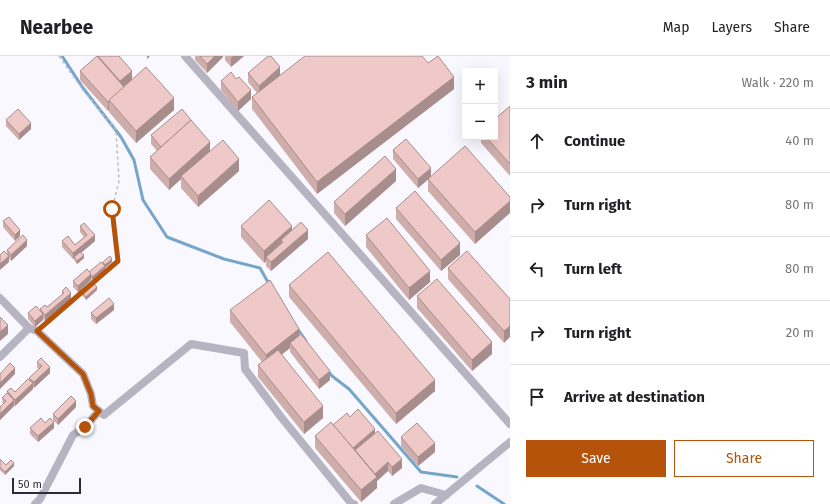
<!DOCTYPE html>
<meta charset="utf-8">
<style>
body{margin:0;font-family:"Fira Sans",sans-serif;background:#f2f2f2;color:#202124}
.controls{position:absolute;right:12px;top:12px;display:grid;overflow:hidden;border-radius:0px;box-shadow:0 4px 16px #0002}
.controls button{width:36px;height:36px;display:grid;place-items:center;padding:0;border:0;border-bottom:1px solid #e0e0e0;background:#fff;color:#202124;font:20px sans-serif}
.scale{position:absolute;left:12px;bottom:10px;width:69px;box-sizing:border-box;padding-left:4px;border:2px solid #2d2b37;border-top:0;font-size:11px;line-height:14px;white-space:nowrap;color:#2d2b37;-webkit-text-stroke:3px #fff;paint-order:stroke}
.stop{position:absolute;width:12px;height:12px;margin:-9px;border:3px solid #b45309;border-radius:50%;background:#fff}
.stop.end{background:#b45309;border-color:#fff;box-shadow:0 1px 4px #0008}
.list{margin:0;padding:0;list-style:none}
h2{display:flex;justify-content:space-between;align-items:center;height:52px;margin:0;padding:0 16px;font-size:17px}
h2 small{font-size:13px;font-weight:400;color:#757577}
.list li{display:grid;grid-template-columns:26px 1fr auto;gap:12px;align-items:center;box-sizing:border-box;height:64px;padding:0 16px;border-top:1px solid #e0e0e0}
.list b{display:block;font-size:15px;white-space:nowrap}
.list em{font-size:13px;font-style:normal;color:#757577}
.actions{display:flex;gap:8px;padding:12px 16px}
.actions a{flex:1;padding:9px 0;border:1px solid #b45309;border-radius:0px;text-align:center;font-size:14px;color:#b45309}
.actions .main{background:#b45309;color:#fff}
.icon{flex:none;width:22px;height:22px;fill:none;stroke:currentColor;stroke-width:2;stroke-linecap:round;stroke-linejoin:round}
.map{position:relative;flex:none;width:510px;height:448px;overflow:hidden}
header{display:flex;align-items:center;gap:24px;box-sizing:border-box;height:56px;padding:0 20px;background:#fff;border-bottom:1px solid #e0e0e0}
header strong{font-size:19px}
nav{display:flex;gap:22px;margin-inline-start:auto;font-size:14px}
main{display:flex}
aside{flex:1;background:#fff}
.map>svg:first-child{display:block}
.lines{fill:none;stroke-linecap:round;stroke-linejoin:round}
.stream{stroke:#75a5cb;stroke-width:3}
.path{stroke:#bbbac3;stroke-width:1.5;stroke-dasharray:3 3;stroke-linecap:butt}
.minor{stroke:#b7b4c2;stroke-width:8}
.wall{fill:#ceadab}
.shaded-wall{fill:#a78d8b}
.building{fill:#efc9c7;stroke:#a78d8b}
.route{stroke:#b45309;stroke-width:5}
</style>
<header>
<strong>Nearbee</strong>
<nav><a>Map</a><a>Layers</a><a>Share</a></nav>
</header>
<main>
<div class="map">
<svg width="510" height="448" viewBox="0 0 510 448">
<rect width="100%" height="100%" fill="#f9f8ff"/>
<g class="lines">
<g class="stream">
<path d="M62,0L83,32L121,81L134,104L143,144L167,181L224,203L260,212L269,228"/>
<path d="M297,272L306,285"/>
<path d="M328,315L332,320L349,333L421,416L457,421"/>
<path d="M477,430L504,448"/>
</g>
<g class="path">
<path d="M59,0L83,34L116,74L119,125L112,153L118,205L92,228"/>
<path d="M44,270L83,236"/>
</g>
<g class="minor">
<path d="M185,0L510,368"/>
<path d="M0,242L29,272L37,275L83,318L91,338L93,350L104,359L191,288L244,297L245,313L281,361L351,447L354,448"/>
<path d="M0,301L29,272"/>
<path d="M35,448L40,443L73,379L85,371L99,355"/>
<path d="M394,448L421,432L446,439"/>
<path d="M435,448L510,386"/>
</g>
</g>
<g class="wall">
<path d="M97,0H119L132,24L124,30L174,54L136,87L109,56V54L108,55L80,24V15Z"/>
<path d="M195,0H223V1L207,17L195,4Z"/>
<path d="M225,0H244L231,11L225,4Z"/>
<path d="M428,7L454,33L317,138L252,53V41L257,37L248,26V17L280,19Z"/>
<path d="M236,23L251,43L238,55L221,34V25Z"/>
<path d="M510,50V120L481,87V81H495Z"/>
<path d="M6,64L31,73L19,84L6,70Z"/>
<path d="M151,79L210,95L239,115L198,151L181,132V123L169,134L150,113V101L157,95L151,88Z"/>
<path d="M393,94L431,121L418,132L393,103Z"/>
<path d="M428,123L510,141L475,188L428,135Z"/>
<path d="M396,125L345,170L334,157V146Z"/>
<path d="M396,152L460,199L441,215L396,163Z"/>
<path d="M3,165L20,180L15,185L3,171Z"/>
<path d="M80,170L95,185L81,197L84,202L77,208L74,204V203H73L62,191V185L75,189L84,181L80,176Z"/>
<path d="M241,170L292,174L308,183L271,215L266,210V205L264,207L241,181Z"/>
<path d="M366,179L430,226L409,244L366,191Z"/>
<path d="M27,190L11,205L9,202V206L7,198V194Z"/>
<path d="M103,206H112L105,212V211V213L92,224L91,222V224L78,236L73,231V225L89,216L103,208Z"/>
<path d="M448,212L510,243L504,287L448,223Z"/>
<path d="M289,229L435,335L396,368L289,241Z"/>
<path d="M97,234L86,244L82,239V236Z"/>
<path d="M62,235L71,243L45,265L43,262V264L35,271L28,263V257L40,255V253L47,251L62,239Z"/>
<path d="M417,240L492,298L472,315L417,252Z"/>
<path d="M114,254L96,268L91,263V257Z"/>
<path d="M230,254L299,280L330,324L319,333L290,296V292L282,298L323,362L304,378L258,321V309L262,306L230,266Z"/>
<path d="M37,306L50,317L34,332L33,331V333L15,350L14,349V350L0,364V351L3,348L2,342L7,337V335L15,336L29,324V322L39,313L37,312Z"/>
<path d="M76,351L58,369L53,364V358Z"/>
<path d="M350,361L375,378L402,412L392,420L388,415L377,425V432L361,446L315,392V380L333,369Z"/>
<path d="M45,367L54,372L38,386L30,378V372Z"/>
<path d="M401,381L435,396L418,410L401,390Z"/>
<path d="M0,403L6,409L14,410L5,419L0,414Z"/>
</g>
<g class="shaded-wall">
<path d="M147,0H150L147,3Z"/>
<path d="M215,0H223V1L207,17V8Z"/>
<path d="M233,0H244L231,11V2Z"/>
<path d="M280,11V20L259,38V30Z"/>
<path d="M132,15V24L120,34V25Z"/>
<path d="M454,21V33L317,138V126Z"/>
<path d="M251,34V43L238,55V46Z"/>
<path d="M174,42V54L136,87V75Z"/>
<path d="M109,45V54L108,55V46Z"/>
<path d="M31,67V73L19,84V78Z"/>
<path d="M210,86V97L181,120V123L169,134V123Z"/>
<path d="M239,103V115L198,151V140Z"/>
<path d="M431,112V121L418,132V123Z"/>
<path d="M396,113V125L345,170V158Z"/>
<path d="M510,145V157L475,188V176Z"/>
<path d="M292,170V182L283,186L281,184V192L266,201V205L264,207V195Z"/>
<path d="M20,174V180L15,185V179Z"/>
<path d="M308,174V183L271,215V206Z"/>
<path d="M95,179V185L75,202L74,201L73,203V197Z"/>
<path d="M27,184V190L11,205V199Z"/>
<path d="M460,187V199L441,215V204Z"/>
<path d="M84,199V202L77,208V205Z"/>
<path d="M9,200V206L0,214V208Z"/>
<path d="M112,203V206L105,212V209Z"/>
<path d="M105,210V213L92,224V221Z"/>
<path d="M430,215V226L409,244V232Z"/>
<path d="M91,218V224L78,236V230Z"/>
<path d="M97,231V234L86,244V241Z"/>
<path d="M71,237V243L45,265V259Z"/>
<path d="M114,248V254L96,268V262Z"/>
<path d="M43,258V264L35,271V265Z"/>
<path d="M8,269V278L0,285V276Z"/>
<path d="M510,270V281L504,287V275Z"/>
<path d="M299,273V284L290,287V292L266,311V299Z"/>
<path d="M492,286V298L472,315V304Z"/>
<path d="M50,311V317L34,332V326Z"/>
<path d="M15,312V318L0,333V327Z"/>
<path d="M330,315V324L319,333V324Z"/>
<path d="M435,324V335L396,368V357Z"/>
<path d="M33,327V333L15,350V344Z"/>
<path d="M14,344V350L0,364V358Z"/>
<path d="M76,345V351L58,369V363Z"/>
<path d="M323,350V362L304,378V366Z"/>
<path d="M54,366V372L38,386V380Z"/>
<path d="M375,373V382L357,397L353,392Z"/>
<path d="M435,387V396L418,410V401Z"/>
<path d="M402,403V412L392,420V411Z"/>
<path d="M388,406V415L377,425V432L361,446V434L375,418Z"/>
<path d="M14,407V410L5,419V416Z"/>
</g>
<g class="building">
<path d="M97,0L124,31L108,46L80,15Z"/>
<path d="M98,0H119L132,15L120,25Z"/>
<path d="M200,0H215L207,8Z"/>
<path d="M268,0H271L280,11L259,30L248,17Z"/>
<path d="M305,0H422L428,7L438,0L454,21L317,126L252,41Z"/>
<path d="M146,11L174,42L136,75L109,44Z"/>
<path d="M231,16L236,23L239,21L251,34L238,46L221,25Z"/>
<path d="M510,50V108L486,81H495V63Z"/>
<path d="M18,53L31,67L19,78L6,64Z"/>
<path d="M182,53L191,64L161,91L151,79Z"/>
<path d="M191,64L210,86L169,123L150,101Z"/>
<path d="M406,83L431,112L418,123L393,94Z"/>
<path d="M223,84L239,103L198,140L181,120Z"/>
<path d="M465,90L510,141V145L475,176L428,123Z"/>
<path d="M385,100L396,113L345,158L334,146Z"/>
<path d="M415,135L460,187L441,204L396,152Z"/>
<path d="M269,144L292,170L264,195L241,170Z"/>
<path d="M9,161L20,174L15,179L3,165Z"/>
<path d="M387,162L430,215L409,232L366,179Z"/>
<path d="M301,166L308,174L271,206L266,201L283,186L281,184Z"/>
<path d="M84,167L95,179L73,197L62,185L68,180L75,189L87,179L80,170Z"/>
<path d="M23,179L27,184L11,199L7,194Z"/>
<path d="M4,195L9,200L0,208V199Z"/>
<path d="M467,195L510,243V270L504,275L448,212Z"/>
<path d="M80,196L84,199L77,205L74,201Z"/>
<path d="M328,196L435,324L396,357L289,229Z"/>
<path d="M110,200L112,203L105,209L103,206Z"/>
<path d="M101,206L105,210L92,221L89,216Z"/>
<path d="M87,213L91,218L78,230L73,225Z"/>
<path d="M437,223L492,286L472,304L417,240Z"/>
<path d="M270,224L299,273L266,299L230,254Z"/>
<path d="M93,227L97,231L86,241L82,236Z"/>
<path d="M66,231L71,237L45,259L40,253L45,249L47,251L64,237L62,235Z"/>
<path d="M109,242L114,248L96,262L91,257Z"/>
<path d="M36,250L43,258L35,265L28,257Z"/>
<path d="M0,261L8,269L0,276Z"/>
<path d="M301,278L330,315L319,324L290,287Z"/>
<path d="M278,294L323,350L304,366L258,309Z"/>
<path d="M41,302L50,311L34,326L29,322L42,310L37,306Z"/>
<path d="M10,307L15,312L0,327V318Z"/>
<path d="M28,323L33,327L15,344L7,335L11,332L15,336Z"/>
<path d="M7,337L14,344L0,358V351L6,345L2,342Z"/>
<path d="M71,340L76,345L58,363L53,358Z"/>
<path d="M358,353L375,373L353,392L333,369L347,357L350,361Z"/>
<path d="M41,362L45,367L50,362L54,366L38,380L30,372Z"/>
<path d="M331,366L377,421L361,434L315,380Z"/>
<path d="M417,367L435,387L418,401L401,381Z"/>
<path d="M378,375L402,403L392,411L388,406L375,418L355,394Z"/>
<path d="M0,403L6,409L11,404L14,407L5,416L0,411Z"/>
</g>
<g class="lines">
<path class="route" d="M85,371L99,355L93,350L91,338L83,318L37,275L118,205L112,153"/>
</g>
</svg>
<div class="controls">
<button>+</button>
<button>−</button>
</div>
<div class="scale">50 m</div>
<div class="stop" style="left:112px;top:153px"></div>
<div class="stop end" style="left:85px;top:371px"></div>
</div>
<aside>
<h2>3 min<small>Walk · 220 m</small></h2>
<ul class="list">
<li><svg class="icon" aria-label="ahead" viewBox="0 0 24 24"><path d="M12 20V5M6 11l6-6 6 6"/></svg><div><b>Continue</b></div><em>40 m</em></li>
<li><svg class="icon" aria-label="right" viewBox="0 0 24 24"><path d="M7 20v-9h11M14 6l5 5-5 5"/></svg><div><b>Turn right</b></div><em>80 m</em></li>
<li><svg class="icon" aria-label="left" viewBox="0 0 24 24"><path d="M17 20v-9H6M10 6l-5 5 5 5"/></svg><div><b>Turn left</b></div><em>80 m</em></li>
<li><svg class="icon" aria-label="right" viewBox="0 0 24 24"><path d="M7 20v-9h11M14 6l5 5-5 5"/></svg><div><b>Turn right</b></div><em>20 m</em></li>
<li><svg class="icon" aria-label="arrive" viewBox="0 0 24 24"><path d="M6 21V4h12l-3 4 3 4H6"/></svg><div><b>Arrive at destination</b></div></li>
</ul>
<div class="actions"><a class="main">Save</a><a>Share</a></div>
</aside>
</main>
